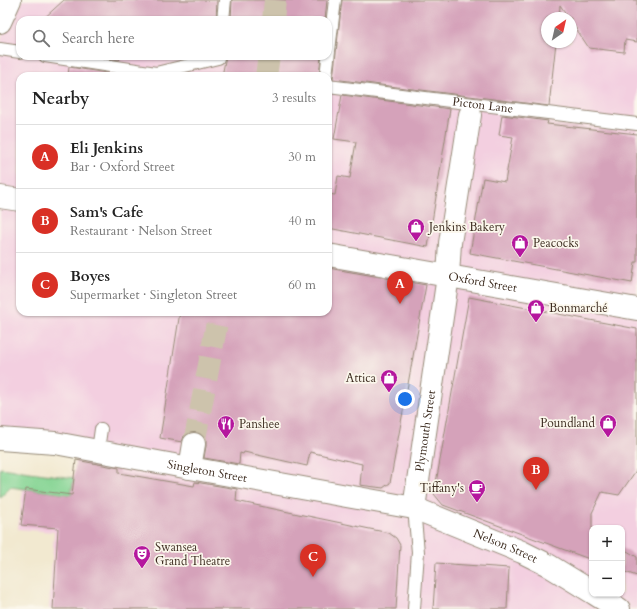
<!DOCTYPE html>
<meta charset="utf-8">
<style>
body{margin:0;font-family:Cardo,serif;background:#f6f6f6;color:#222}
.controls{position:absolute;right:12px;bottom:12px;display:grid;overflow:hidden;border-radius:8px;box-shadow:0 1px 3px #0004}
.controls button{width:36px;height:36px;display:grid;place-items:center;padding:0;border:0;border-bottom:1px solid #e0e0e0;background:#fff;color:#222;font:20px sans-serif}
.compass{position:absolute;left:541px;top:12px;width:36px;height:36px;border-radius:50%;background:#fff;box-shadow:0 1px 3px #0004;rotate:34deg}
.you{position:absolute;left:405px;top:399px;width:14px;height:14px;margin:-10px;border:3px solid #fff;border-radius:50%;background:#1a73e8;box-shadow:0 0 0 6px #1a73e833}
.badge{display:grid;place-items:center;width:26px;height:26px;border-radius:50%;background:#d93025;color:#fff;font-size:13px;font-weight:700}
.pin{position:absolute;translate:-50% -33px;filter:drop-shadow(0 1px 2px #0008)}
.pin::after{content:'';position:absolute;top:21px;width:14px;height:12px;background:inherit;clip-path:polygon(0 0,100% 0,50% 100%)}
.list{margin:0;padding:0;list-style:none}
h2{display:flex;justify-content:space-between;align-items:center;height:52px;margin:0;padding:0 16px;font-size:17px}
h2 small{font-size:13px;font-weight:400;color:#767676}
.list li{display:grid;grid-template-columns:26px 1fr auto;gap:12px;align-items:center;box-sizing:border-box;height:64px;padding:0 16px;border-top:1px solid #e0e0e0}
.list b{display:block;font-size:15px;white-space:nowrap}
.list p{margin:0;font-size:13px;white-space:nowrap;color:#767676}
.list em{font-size:13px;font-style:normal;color:#767676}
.icon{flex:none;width:22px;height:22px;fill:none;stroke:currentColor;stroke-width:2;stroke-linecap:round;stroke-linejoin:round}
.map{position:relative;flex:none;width:637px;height:609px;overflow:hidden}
.search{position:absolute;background:#fff;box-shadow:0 1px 3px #0004;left:16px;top:16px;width:316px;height:44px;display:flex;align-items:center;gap:10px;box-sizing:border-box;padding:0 14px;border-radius:12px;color:#767676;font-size:15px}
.panel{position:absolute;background:#fff;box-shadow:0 1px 3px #0004;left:16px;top:72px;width:316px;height:244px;border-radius:12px}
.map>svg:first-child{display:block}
.built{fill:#f3cfe0;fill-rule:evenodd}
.green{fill:#84d493;stroke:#607f58}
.building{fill:#d5a2ba}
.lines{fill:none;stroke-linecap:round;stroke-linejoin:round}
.street-tunnel{stroke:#cdc3ac;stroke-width:22;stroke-dasharray:22 11;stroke-linecap:butt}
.lane-casing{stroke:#968a77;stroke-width:14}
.street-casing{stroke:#968a77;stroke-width:24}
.secondary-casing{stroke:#968a77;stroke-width:24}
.lane{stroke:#fff;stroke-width:12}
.street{stroke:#fff;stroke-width:22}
.secondary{stroke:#fff;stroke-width:22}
.labels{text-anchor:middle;stroke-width:3.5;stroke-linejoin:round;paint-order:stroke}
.street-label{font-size:12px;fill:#3b2a1e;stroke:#fbf7ec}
.poi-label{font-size:12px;fill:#3b2a1e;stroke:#fbf7ec;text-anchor:start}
</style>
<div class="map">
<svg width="637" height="609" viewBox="0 0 637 609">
<rect width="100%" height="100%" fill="#fbf7ec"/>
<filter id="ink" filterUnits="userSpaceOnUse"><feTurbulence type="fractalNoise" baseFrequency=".025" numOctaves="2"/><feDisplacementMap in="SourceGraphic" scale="8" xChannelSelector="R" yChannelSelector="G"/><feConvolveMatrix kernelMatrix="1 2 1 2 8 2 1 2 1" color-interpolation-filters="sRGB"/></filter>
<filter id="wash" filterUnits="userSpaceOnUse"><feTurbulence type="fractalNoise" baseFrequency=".012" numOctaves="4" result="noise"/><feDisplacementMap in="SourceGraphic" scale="16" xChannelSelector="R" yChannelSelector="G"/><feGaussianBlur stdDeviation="0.9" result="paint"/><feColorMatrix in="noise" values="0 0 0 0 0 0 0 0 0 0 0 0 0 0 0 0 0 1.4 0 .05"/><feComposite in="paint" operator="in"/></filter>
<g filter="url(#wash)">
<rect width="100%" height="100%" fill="#f2e9d0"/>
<path class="built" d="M23,0H637V609H49L54,532L18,529L23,489L71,495L76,456L0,432V49L2,36ZM547,18H571V42H547ZM20,20H328V56H20ZM20,76H328V312H20ZM592,528H622V594H592Z"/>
<path class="green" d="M0,468L74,478L71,495L10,487L0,498Z"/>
<g id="blocks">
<g class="building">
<path d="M64,0H217L216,20H42Z"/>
<path d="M232,0H327L325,20H231Z"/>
<path d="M342,0H637V42L625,40L624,52L589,48L571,21V18H569L560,5L559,18H547V42H556L549,106L333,79Z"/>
<path d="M95,56H122L119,60Z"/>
<path d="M226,56H321L319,76H222Z"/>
<path d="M69,67L107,73L104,76H68Z"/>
<path d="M342,95L450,109L428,247L328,228V194L335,195L338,176L350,178L356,142L334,139Z"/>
<path d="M502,115L548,121L547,124L637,134V262H635L632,283L470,253L483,178L505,182L513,137L499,135Z"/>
<path d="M328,268L426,285L390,483L383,488L360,485L362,464L310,452L307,466L244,452L243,454L240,453L239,464L204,458L206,446V440L202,435L196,432H189L184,436L182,442L160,438L180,312H328Z"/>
<path d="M469,297L637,329V469L619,495L602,492L592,513V560L443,505L434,494Z"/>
<path d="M76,460L119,468V473L194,486L195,482L237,489L236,501L389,533L396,538L400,545L396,609H53L58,528L21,525L26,489L72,495Z"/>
<path d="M622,548L637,557V576L622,571Z"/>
<path d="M436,563L509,568L507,609H433Z"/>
</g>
</g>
</g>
<g filter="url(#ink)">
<use href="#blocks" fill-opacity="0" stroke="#968a77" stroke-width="1"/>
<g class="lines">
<g class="street-tunnel">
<path d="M273,20L275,0"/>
<path d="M266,76L269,56"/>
<path d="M194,444L219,312"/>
</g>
<g class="lane-casing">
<g id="lane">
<path d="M223,20L225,0"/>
<path d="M0,49L20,52"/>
<path d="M45,56L156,73L218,58V56"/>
<path d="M326,76L335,0"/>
<path id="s1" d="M328,86L637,124"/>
<path d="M98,450L101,429"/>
<path d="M414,508L418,552L414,609"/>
</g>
</g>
<g class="street-casing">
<g id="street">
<path d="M0,197L20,200"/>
<path id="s2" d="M328,255L637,309"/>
<path id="s3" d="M0,439L55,443L190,468L414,508L522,552L548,565L592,592"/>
<path d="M190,468L194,444"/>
<path id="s4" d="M414,508L448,276L450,243L470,115"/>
<path d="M595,594L619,609"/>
</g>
</g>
<g class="secondary-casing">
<path id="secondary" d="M0,22L10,0"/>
</g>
<use href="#lane" class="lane"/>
<use href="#street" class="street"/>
<use href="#secondary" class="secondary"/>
</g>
</g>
<defs>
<g id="shop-pin" transform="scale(0.9)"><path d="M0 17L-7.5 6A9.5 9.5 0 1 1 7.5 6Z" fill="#b5179e" stroke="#fbf7ec"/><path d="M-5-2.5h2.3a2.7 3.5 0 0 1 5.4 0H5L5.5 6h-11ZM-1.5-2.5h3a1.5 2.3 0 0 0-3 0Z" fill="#fff"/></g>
<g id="restaurant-pin" transform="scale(0.9)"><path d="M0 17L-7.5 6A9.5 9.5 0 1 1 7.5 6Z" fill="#b5179e" stroke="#fbf7ec"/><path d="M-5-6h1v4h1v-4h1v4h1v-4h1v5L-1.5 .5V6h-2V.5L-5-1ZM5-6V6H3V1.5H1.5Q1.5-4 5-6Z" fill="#fff"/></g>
<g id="cafe-pin" transform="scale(0.9)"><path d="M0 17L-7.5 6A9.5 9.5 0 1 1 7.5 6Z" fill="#b5179e" stroke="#fbf7ec"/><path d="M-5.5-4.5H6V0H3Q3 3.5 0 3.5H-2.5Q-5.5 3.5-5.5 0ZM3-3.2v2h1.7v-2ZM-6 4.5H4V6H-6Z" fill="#fff"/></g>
<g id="theatre-pin" transform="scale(0.9)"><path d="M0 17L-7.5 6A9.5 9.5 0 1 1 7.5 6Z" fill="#b5179e" stroke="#fbf7ec"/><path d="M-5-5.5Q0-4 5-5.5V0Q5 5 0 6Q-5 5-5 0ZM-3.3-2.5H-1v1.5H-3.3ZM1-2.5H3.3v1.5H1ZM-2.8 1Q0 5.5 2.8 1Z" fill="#fff"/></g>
</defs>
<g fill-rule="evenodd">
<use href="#shop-pin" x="416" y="227"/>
<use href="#shop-pin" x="520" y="243"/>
<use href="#shop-pin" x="536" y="308"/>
<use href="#shop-pin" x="389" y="378"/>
<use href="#shop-pin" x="608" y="423"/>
<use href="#restaurant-pin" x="226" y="424"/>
<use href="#cafe-pin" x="477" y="488"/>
<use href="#theatre-pin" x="142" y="554"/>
</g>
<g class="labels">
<g class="street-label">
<text dy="4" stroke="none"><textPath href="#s1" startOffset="156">Picton Lane</textPath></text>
<text dy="4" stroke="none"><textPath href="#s2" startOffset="157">Oxford Street</textPath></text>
<text dy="4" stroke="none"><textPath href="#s4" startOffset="78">Plymouth Street</textPath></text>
<text dy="4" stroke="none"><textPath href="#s3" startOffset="210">Singleton Street</textPath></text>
<text dy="4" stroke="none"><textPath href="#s3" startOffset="519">Nelson Street</textPath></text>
</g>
<g class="poi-label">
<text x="429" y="231">Jenkins Bakery</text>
<text x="533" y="247">Peacocks</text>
<text x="549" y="312">Bonmarché</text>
<text x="376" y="382" text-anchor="end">Attica</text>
<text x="595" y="427" text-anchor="end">Poundland</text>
<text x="239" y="428">Panshee</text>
<text x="464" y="492" text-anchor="end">Tiffany's</text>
<text x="155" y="551">Swansea<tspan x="155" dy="14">Grand Theatre</tspan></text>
</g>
</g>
</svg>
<div class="controls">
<button>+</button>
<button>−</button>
</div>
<svg class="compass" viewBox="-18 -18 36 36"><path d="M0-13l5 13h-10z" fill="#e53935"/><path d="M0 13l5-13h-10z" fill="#767676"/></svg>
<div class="you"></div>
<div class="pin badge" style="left:400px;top:304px">A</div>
<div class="pin badge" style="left:536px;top:490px">B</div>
<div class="pin badge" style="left:313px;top:577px">C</div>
<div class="search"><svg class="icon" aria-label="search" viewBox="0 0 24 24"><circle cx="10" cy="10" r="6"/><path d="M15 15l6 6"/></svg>Search here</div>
<section class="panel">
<h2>Nearby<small>3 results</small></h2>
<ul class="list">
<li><span class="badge">A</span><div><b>Eli Jenkins</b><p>Bar · Oxford Street</p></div><em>30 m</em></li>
<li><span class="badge">B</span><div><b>Sam's Cafe</b><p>Restaurant · Nelson Street</p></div><em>40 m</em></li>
<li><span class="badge">C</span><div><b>Boyes</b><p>Supermarket · Singleton Street</p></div><em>60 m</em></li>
</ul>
</section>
</div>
